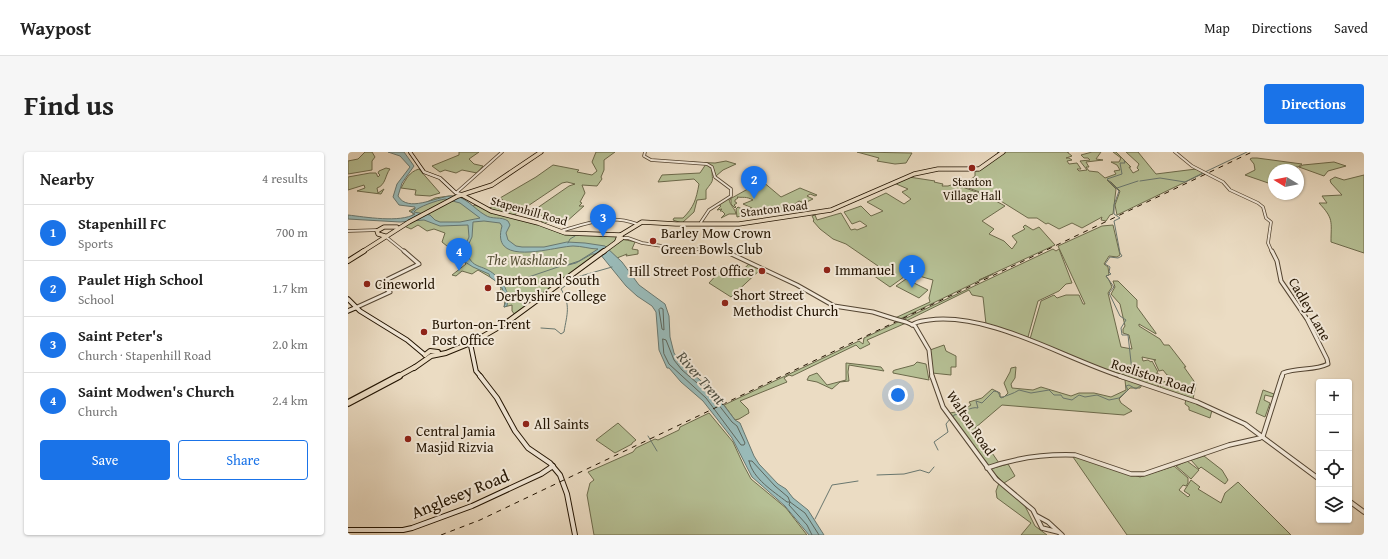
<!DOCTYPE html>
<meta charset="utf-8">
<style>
body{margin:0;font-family:"Gentium Book Plus",serif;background:#f6f6f6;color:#222}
.controls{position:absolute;right:12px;bottom:12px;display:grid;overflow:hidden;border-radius:4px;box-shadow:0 1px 3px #0004}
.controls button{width:36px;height:36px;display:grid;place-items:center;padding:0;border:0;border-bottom:1px solid #e0e0e0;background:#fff;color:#222;font:20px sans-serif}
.compass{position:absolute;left:920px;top:12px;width:36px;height:36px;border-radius:50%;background:#fff;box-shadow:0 1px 3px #0004;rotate:280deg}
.you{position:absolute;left:550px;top:243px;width:14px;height:14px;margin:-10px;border:3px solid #fff;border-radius:50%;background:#1a73e8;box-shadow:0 0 0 6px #1a73e833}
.badge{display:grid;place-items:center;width:26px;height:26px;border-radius:50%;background:#1a73e8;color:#fff;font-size:13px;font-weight:700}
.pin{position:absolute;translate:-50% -33px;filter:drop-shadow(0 1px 2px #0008)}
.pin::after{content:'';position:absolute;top:21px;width:14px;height:12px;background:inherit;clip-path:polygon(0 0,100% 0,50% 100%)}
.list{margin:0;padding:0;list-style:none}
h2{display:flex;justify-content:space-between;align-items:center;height:52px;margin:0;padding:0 16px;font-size:17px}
h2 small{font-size:13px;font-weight:400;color:#767676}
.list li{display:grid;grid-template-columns:26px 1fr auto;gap:12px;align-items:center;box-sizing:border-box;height:56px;padding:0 16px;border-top:1px solid #e0e0e0}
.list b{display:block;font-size:15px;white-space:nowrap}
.list p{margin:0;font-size:13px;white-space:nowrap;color:#767676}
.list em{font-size:13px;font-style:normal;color:#767676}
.actions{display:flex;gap:8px;padding:12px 16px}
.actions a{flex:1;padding:9px 0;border:1px solid #1a73e8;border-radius:4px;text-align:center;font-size:14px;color:#1a73e8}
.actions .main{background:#1a73e8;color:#fff}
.icon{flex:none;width:22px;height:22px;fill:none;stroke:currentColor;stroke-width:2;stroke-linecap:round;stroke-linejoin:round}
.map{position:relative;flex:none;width:1016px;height:383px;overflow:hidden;border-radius:4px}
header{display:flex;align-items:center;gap:24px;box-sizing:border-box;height:56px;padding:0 20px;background:#fff;border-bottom:1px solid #e0e0e0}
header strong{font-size:19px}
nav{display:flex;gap:22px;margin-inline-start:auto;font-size:14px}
.intro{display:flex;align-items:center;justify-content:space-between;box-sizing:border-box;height:96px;padding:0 24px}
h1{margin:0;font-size:28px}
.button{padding:10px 18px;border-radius:4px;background:#1a73e8;color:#fff;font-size:14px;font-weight:700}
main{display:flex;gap:24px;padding:0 24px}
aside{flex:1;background:#fff;border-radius:4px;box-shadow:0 1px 3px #0004}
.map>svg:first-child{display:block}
.green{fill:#b6c095;stroke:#6c6a4b}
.water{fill:#99bab8;stroke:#69776f;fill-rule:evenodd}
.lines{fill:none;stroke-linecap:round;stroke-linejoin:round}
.shore{stroke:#5e665c;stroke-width:1}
.stream{stroke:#69776f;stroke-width:1}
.tertiary-far2-casing{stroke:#544532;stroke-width:3.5}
.tertiary-far1-casing{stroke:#544532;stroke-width:5}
.tertiary-casing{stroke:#544532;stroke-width:5.5}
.secondary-far2-casing{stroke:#221301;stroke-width:4}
.secondary-far1-casing{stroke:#221301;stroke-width:5.5}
.secondary-casing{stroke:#221301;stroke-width:6}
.trunk-far2-casing{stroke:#221301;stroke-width:5}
.trunk-far1-casing{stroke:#221301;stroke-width:6}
.trunk-casing{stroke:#221301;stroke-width:8}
.tertiary-far2{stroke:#f2e8d8;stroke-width:2}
.tertiary-far1{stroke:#f2e8d8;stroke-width:3}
.tertiary{stroke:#f2e8d8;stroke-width:3.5}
.secondary-far2{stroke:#f2e8d8;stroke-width:2.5}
.secondary-far1{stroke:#f2e8d8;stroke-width:3.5}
.secondary{stroke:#f2e8d8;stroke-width:4}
.trunk-far2{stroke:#ebdcc3;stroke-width:3.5}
.trunk-far1{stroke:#ebdcc3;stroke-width:4}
.trunk{stroke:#ebdcc3;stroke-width:5.5}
.rail{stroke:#221301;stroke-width:1;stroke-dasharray:5 5;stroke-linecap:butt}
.tertiary-bridge-casing{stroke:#544532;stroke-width:5;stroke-linecap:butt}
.tertiary-bridge{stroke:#f2e8d8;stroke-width:3}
.poi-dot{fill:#8f2418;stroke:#f2e8d8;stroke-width:1.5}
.labels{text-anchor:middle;stroke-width:4;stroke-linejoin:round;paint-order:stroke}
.far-poi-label{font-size:12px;fill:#221301;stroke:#f2e8d8}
.far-street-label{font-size:12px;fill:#221301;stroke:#f2e8d8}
.poi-label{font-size:14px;fill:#221301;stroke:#f2e8d8;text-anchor:start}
.park-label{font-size:14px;font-style:italic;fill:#565035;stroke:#f2e8d8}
.street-label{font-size:14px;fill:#221301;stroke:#f2e8d8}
.water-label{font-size:15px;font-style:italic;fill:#4c4d41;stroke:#f2e8d8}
.near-street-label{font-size:17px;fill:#221301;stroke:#f2e8d8}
</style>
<header>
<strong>Waypost</strong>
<nav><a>Map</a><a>Directions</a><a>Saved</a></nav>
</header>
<div class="intro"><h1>Find us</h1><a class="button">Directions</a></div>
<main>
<aside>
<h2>Nearby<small>4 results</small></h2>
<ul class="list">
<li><span class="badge">1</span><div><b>Stapenhill FC</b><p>Sports</p></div><em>700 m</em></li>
<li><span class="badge">2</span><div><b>Paulet High School</b><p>School</p></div><em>1.7 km</em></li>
<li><span class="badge">3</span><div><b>Saint Peter's</b><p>Church · Stapenhill Road</p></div><em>2.0 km</em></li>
<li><span class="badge">4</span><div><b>Saint Modwen's Church</b><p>Church</p></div><em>2.4 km</em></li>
</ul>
<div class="actions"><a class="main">Save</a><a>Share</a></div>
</aside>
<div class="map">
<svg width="1016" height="383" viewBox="0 0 1016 383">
<rect width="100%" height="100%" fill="#ebdcc3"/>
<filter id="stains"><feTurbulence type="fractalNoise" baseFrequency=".005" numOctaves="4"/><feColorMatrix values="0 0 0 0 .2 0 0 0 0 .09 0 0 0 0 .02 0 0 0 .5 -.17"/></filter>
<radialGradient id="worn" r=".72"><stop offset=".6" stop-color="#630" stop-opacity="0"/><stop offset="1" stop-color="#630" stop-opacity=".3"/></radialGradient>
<g class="green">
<path d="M17,0H24L27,5L24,9V18L0,22V9L10,7Z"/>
<path d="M111,0H131L121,7L126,12L135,14L129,21L114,18L108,21L97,18L92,20L84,14L111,3Z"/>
<path d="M248,0H267L256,8V18L253,25L254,27L249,34L234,33L237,41L232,50L234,51L231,54H236L217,71C211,69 207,72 201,69L196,72L193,70L200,65L182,61L221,34L227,32L219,30L214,31L165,64L140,57L155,48L152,46L188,25L205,13L231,18L229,20L244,23L249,19L244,10Z"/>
<path d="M509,0L564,1L558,11L547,12L529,9L531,6Z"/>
<path d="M649,0H721H719L724,4L718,6H721L724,8L719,9L721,12L729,11L733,17H729L731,19L739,18L732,9L742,8L740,6H736L733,3L744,0H753L748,7L755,8L738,10L741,15H738L741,19L750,20L757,26L768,22L766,19L772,18L769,13L763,10H771L773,6L765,0H768L783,15H781L785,21L791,18L789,16L791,12L778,0H790L808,22L848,17L856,21L769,63L767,53L772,39L763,30L759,28L768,37L765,62L762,63L758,69L753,68L754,65L734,76L724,71L711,77L700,71L698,72L689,66H680L648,46L615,34L627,24V19L632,18L652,1Z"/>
<path d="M904,6H909L954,12L950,15H946L948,18H926V33L897,23L907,18L906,12L902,7Z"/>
<path d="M378,9L388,12L375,18L368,24L365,16L358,11L340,10L367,11Z"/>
<path d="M986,10L998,14L980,19L976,24L951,15L955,13Z"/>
<path d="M358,12L364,17C364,31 367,26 358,38V47L349,48L346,60L334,71L325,68L326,66H335C346,55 348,48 351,32L346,27L310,30L314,23L352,21Z"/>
<path d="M38,16L42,17C37,23 38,33 29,36L30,41L36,37L33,42L9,39L17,36L16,33L0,38V25L22,21H28L30,25L32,23L30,21L31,19Z"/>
<path d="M71,17L92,41L82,44L67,43L68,38L53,36C58,27 61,20 71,17Z"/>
<path d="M1016,23V101L983,90C983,69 986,67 971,51H979L974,44L994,43L983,31L982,28L987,25L996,28Z"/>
<path d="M561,25L587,29L586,30L595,32L594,34H600L606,32L637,43L657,54L634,69L646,77L641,82L656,89L664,97L669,90L664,84L677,77L675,75L677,73L685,78L691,75L707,93L631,128L645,122L552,167L547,166L582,150L581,146L585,128L557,120L560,122L542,135L522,121L530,114L498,92L485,87L472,77L465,69L466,68L464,64L467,63L469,68L493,61L503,78L507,77L509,78L519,74L512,69L504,72L496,60L513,54L523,64L535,59L519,50L538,41L556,52L563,47L554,40L560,37L546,31Z"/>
<path d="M414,29L433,45L452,36L469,43L467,44L462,42L459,44L465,47L448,55L454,50L451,49L434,61L397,63L389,65L388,57L390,55L398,59L392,62L394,64L401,60L405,62L413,61L414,57L410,56L405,58V59H407H404L402,57L404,56L395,52L405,48C398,44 395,46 389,45L390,46L387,48V50L389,51L386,53L388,55L387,56L383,52V47H382Z"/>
<path d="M101,44H111L125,54L127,53L146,61L185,70L212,81L267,84C271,88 281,88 287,90L284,97L290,98V102L278,104L279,102L269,106L257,95L251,102L167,163L164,159V153L156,155L158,143H152L153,136L147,128L130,118L124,122L114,119L108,124L104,123L118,112L110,103L94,90L97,81L86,77L79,79L70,73L63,77L56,74L62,71V65L66,62L61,59L87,46Z"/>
<path d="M379,47H381C382,54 387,56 388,62H381L373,66L377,62L374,59H372L374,57L369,58L373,54L371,53Z"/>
<path d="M765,73L772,103L769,105L761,104L756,112L760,115L761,123L758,124L761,128L764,135L760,141L773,195L784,197L781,183L775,181V177L777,174L772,152L763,142L767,135L765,129H770L789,148V155L808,181V182L791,172V174L812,187L816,193H821L838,215H836L848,232L845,247L812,236L813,230L822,229L823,224L819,223L815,218L811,219L806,208H808L794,205L795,209L800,208L803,210L804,209L810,220H809V222H811L810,235L794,233L792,236H782L771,247L773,251L784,259L776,263L654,253L627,276L651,311L640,314L602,261L613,259L623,253L621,250L634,246L644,237L652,241V245H656L660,241L656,231L662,220L663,216L668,215L667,226L663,232L664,236L685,238L693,235L723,244L731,241H746L763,245L778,238L777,228L779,227L682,187L693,149L706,143L709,146L718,143H731L735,152H737L710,94L754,74Z"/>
<path d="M705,97L708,99L711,97L724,131L718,132L711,139L690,149L680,185L678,186L661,179L638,172L635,145L624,143L621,138L558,169L554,168Z"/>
<path d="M402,111L413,117L383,145L361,131L371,120L386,126Z"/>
<path d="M558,127L580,138L571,146L548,134Z"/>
<path d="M552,169L558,171L519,188L522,192L512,197L508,193L444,224L441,223L436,226L439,230L392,249L400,257L401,261L391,267L387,268L376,253L511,189L515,192L516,186Z"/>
<path d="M596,193L598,199L608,204V215H603V223L584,221L582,198Z"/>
<path d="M569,210L578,212L581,228L545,221V219L547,218L566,213Z"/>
<path d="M498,211L533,215L536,219L501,213L500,220L501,229L492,230L484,237L469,230L459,228L461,224L469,221L479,233L498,228Z"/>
<path d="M915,238L926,242L925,245L917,243L916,248L922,251L917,265L908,261Z"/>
<path d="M838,247L864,258L862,266L841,258V255L837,252Z"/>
<path d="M361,261L385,290L396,314L403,327L438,356L459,383H246L239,343L242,331L246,328L240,320L285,300L288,296L307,287L310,288L331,278L332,275Z"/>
<path d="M270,271L288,288L284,291V292L267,301L248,288Z"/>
<path d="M728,304L792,325L826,314L840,326V331L838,334L835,333L831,338L840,345L842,343L836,339L843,328L852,335L850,337L873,351L877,341L890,330L943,383H779L725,305Z"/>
<path d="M856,304L874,318L880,328L877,332L853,315L851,317L843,308Z"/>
<path d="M839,309L851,318L843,327L828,314Z"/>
<path d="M660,312L667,324L656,331L642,317Z"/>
<path d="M651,331L677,354L687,374L699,383H673L683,371L649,346L648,339Z"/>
</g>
<path class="water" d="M40,0H56L66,14L54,31L50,44C60,61 87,45 103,44C117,43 126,57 137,63C144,68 153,64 160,69L162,73L158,81L160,88L168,94L174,95H196L219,90L237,91L257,94L274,110L291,133L317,152L321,164L322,185L326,201L337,215L366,240L387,268L392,271L406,304L411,312L430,332L438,337L445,346L460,358L476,383H461L437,354L404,325L384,286L355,249L333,230L321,216H319L311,198L308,160L304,154L289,144L278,134L252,102H244L228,111L216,114L231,109L250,97C242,97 234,94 225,94C204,95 142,116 154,74L152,71L136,69L125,70L124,85L118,98C124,119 134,111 147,123C150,126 155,130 156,133C158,137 158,140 162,143L160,145L159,154L156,155L160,143L155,139L153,133L142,125L141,122L125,115L117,110L114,100L121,85L120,73L92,74L76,68L52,70L0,67V63C17,65 52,71 67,62L63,60L67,57V55L51,53L45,45L49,32L62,15L52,4ZM97,47L112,51L132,66L112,70H92L87,68L82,63L66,60C69,55 90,48 97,47Z"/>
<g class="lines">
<g class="shore">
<path d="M313,156L315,157L316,178L314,177L311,158Z"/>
<path d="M315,187L318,188L326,208L334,218L363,243L384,270L389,274L397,291L396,293H393L358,246L321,212L316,202Z"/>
<path d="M401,309H404L427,334L440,345L442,350H439C425,339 405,327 401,309Z"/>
<path d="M464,383L459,373L441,353L442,350L457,361L471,383"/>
</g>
<g class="stream">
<path d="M776,8L777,11H772L774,22L759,27L771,39L766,53V62L772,66L766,69L772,101L774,104L770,106L762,105L757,112L762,115L761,120L763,122L758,124L766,135L761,141L772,164L778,168L773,176L774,183H780L784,219L793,229"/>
<path d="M857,20L899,0"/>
<path d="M792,29L812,26L837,30L855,21"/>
<path d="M769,36L790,29"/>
<path d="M220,91L222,87L227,84"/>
<path d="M157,133L216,113"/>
<path d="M193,176L207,177L213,182L216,180C219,162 223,153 213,137L229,125L264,115"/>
<path d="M605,265L606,263C615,262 622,254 630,256L628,249L634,251L646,239L650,240L653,246C659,243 665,242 671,238L683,241L701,238L706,243H713L715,246L724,248L731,243L737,245L749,243L761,248L771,246L780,238L778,234L781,233L788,237L793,233"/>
<path d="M300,284L309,299"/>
<path d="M590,298L586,290L600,280L598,272L602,267"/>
<path d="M529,323L556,322L572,318L581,321L586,315"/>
<path d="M467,367L484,333L510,329"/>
</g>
<g class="tertiary-far2-casing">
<g id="tertiary-far2">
<path d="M297,0L296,4L303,8L359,12L364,15L367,25L383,37V44L361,58L353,70"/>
<path d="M827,0L844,14L875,30L882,38L910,51L915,55L918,66L923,70L920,91L924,100"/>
<path d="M108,41L154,0"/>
<path d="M0,79L30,78"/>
<path d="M213,79C241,71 260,62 289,72"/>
<path d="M37,84L57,100"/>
<path d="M275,86H280L294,91L341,98L364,96L380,100"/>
</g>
</g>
<g class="tertiary-far1-casing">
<g id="tertiary-far1">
<path d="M377,99L449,133L486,154L525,160L547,167"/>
<path d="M924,99L929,109L933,129L959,167L979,207L980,212C966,219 950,215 935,221L934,225"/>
<path d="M7,156L42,140L34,133L36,129L71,112L56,99"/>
<path d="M558,170L567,174L581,198L584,225"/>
<path d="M564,173C569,169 575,169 581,168C642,160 717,207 775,225"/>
</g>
</g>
<g class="tertiary-casing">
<g id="tertiary">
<path d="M584,224L595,255L648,327L685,358L694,376L710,380"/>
<path d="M772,224L849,250L897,272L971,327"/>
<path d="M639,316C667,306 697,302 727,303L783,322H796L881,293L912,286L915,284L934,224"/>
<path d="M1001,349L1016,360"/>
<path d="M689,364L700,370L714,383"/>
</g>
</g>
<g class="secondary-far2-casing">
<path id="secondary-far2" d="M62,0L76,20L92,26L108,41L113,42"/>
</g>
<g class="secondary-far1-casing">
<g id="secondary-far1">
<path d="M0,147L12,159L59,188L77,203"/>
<path d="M0,159L7,156"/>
<path d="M122,190L128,219L133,225"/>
</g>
</g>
<g class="secondary-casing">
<g id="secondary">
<path d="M132,224L149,246L167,279L180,296L202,311L212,323L219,342L227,383"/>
<path d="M0,378H55L64,376L124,354L193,322L205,314"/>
</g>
</g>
<g class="trunk-far2-casing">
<g id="trunk-far2">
<path d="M114,43L143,59L190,71L217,81L273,83"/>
<path d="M37,84L30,82L29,79L36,75H49"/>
<path d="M269,89L271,84L294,70L328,72H391L483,58L566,22L590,17H631L655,0"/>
<path d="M14,100L61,70L110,44L144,33L193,0"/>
<path d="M255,100L274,86"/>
</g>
</g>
<g class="trunk-far1-casing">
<g id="trunk-far1">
<path d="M0,109L16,99"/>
<path d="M77,203L82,199L90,200"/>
<path d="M66,216L83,204L98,201L125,190L158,171L256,99"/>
<path d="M49,225L67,215"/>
</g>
</g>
<g class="trunk-casing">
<path id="trunk" d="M0,251L51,224"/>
</g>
<use href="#tertiary-far2" class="tertiary-far2"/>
<use href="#tertiary-far1" class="tertiary-far1"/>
<use href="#tertiary" class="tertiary"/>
<use href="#secondary-far2" class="secondary-far2"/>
<use href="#secondary-far1" class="secondary-far1"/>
<use href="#secondary" class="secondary"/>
<use href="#trunk-far2" class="trunk-far2"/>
<use href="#trunk-far1" class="trunk-far1"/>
<use href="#trunk" class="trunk"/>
<path class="rail" d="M93,383L132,368L904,0"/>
<g class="tertiary-bridge-casing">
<path id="tertiary-bridge" d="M547,167L558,170"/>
</g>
<use href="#tertiary-bridge" class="tertiary-bridge"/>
</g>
<g class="poi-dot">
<circle cx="624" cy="16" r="4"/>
<circle cx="305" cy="89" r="4"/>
<circle cx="479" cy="118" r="4"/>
<circle cx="414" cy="119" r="4"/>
<circle cx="19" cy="132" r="4"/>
<circle cx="140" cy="136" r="4"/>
<circle cx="377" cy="151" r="4"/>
<circle cx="76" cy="180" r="4"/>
<circle cx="178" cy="272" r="4"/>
<circle cx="60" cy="287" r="4"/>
</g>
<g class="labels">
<g class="far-poi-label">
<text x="624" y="34">Stanton<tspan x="624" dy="14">Village Hall</tspan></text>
</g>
<g class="far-street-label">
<text transform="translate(426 57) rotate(-7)" y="4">Stanton Road</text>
<text transform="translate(181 59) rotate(16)" y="4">Stapenhill Road</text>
</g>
<g class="poi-label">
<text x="313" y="86">Barley Mow Crown<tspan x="313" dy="16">Green Bowls Club</tspan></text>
<text x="487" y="123">Immanuel</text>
<text x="406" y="124" text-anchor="end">Hill Street Post Office</text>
<text x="148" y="133">Burton and South<tspan x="148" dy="16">Derbyshire College</tspan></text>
<text x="27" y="137">Cineworld</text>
<text x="385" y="148">Short Street<tspan x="385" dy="16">Methodist Church</tspan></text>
<text x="84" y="177">Burton-on-Trent<tspan x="84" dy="16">Post Office</tspan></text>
<text x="186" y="277">All Saints</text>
<text x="68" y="284">Central Jamia<tspan x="68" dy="16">Masjid Rizvia</tspan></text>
</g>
<g class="park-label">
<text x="179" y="113">The Washlands</text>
</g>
<g class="street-label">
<text transform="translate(962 157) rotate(60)" y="5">Cadley Lane</text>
<text transform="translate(805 224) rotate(18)" y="5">Rosliston Road</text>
<text transform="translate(623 271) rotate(56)" y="5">Walton Road</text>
</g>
<g class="water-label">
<text transform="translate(353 226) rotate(49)" y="5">River Trent</text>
</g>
<g class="near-street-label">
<text transform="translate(112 342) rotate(-22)" y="6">Anglesey Road</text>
</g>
</g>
<rect width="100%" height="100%" filter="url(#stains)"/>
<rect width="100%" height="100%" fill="url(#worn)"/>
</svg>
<div class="controls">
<button>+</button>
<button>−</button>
<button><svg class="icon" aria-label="locate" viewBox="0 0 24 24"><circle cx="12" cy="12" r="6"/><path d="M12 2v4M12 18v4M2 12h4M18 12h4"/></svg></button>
<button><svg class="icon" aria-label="layers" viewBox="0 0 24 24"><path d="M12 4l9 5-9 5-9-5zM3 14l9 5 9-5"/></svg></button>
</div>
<svg class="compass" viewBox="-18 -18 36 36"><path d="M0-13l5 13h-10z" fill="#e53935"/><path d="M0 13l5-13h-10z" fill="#767676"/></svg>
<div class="you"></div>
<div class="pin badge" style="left:564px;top:136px">1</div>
<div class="pin badge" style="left:406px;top:47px">2</div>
<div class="pin badge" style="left:255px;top:85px">3</div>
<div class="pin badge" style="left:111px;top:119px">4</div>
</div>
</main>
